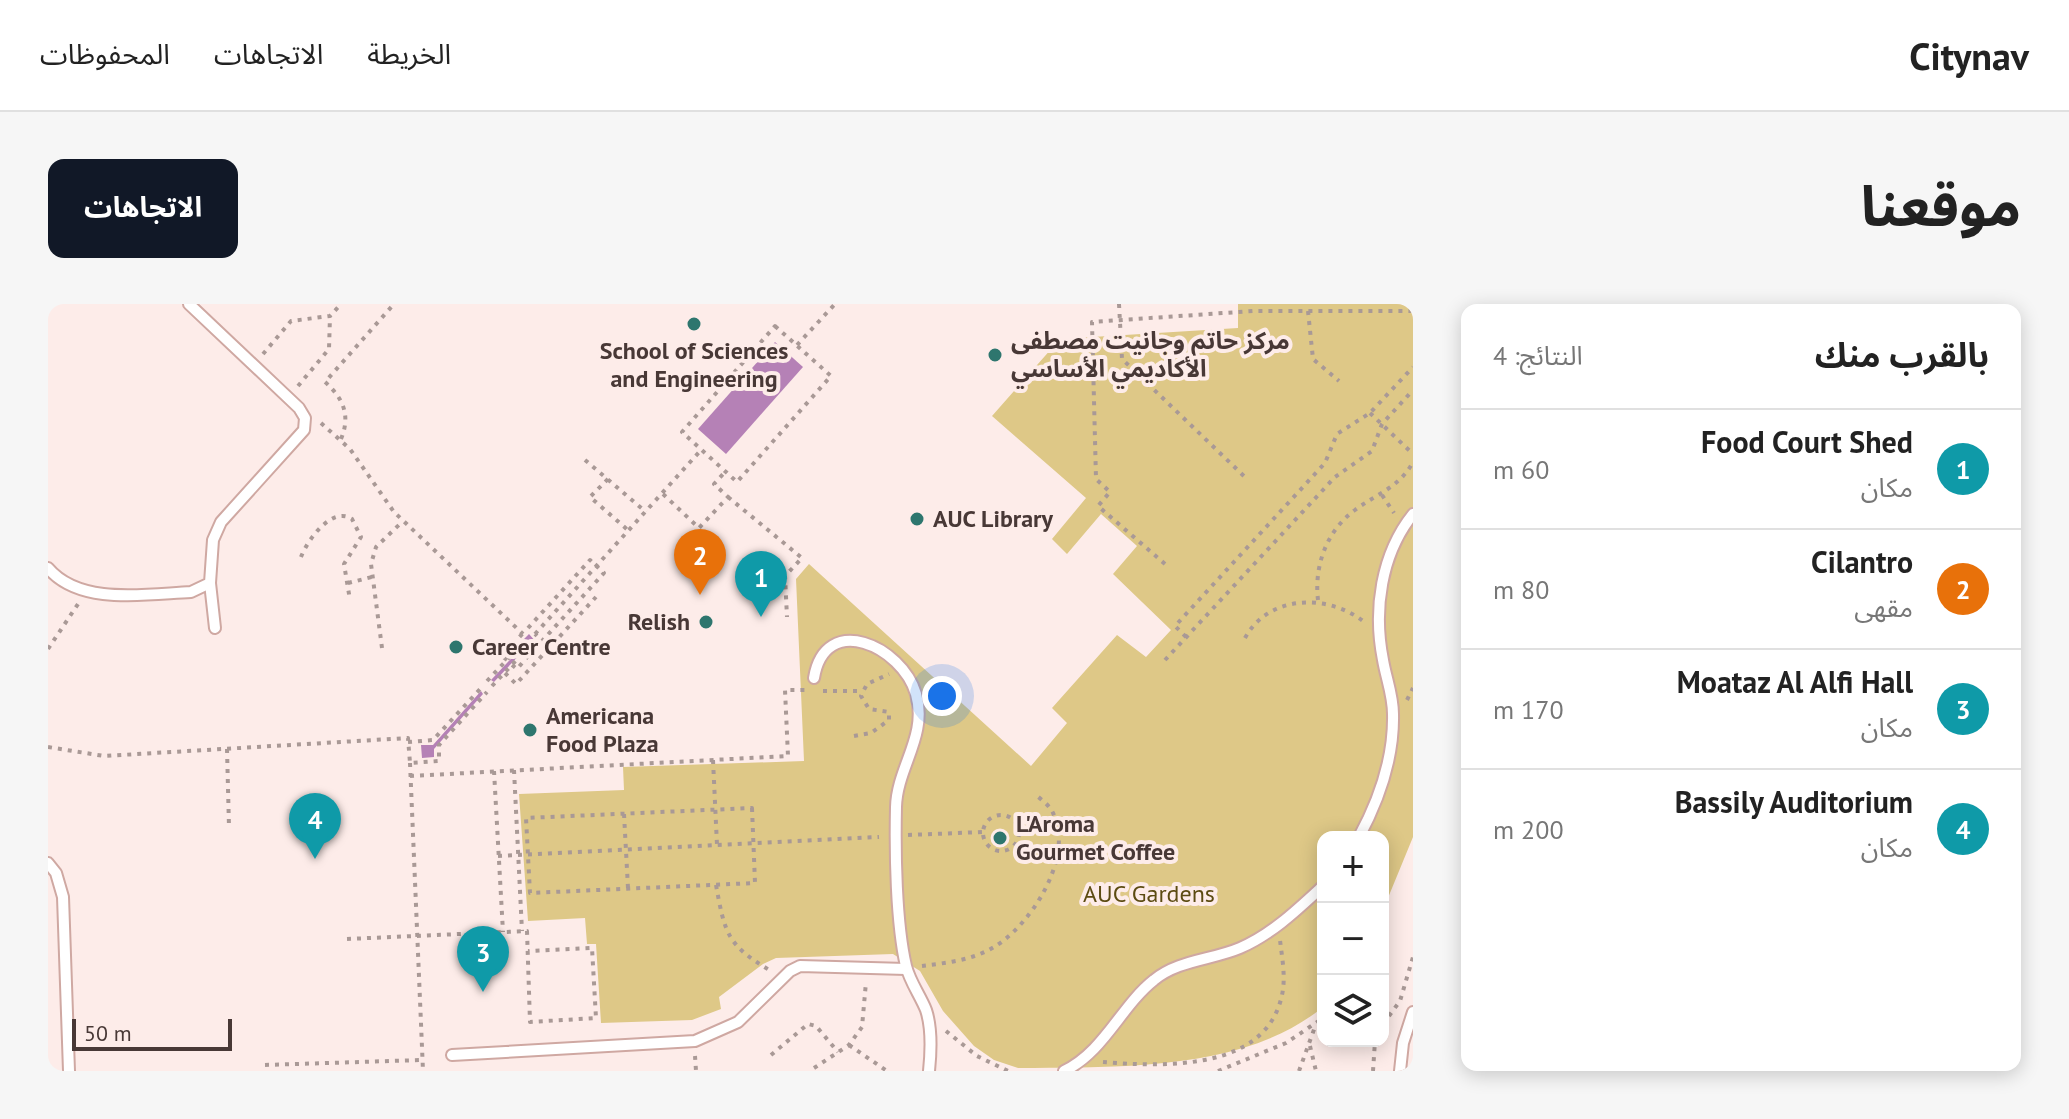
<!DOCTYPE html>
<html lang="ar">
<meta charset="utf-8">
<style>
body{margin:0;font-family:"PT Sans","Noto Sans Arabic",sans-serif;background:#f6f6f6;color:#222;direction:rtl}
.controls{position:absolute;right:24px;bottom:24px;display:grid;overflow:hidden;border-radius:16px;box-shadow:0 4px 20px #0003}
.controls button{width:72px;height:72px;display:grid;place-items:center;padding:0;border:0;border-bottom:2px solid #e0e0e0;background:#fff;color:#222;font:40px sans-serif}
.scale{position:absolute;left:24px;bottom:20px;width:160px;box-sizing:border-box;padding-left:8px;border:4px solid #483836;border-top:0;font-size:22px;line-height:28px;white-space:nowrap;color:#483836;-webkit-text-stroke:6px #fdece9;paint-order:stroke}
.you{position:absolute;left:894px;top:392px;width:28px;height:28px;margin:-20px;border:6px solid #fff;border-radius:50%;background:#1a73e8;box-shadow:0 0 0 12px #1a73e833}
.badge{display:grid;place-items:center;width:52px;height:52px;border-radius:50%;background:#111827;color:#fff;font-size:26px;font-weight:700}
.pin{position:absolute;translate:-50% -66px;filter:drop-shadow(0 2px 4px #0008)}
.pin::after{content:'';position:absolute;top:42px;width:28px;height:24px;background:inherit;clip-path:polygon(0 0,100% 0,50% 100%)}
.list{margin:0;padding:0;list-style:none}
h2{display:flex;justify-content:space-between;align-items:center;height:104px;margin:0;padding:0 32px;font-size:34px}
h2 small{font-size:26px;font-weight:400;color:#767676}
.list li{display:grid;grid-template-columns:52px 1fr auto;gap:24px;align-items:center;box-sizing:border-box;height:120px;padding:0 32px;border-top:2px solid #e0e0e0}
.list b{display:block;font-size:30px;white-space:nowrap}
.list p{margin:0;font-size:26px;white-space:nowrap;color:#767676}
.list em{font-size:26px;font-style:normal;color:#767676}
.icon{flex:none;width:44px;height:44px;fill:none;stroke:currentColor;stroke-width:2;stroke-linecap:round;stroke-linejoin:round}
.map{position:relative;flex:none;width:1365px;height:767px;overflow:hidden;direction:ltr;border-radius:16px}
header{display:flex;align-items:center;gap:48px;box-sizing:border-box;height:112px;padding:0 40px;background:#fff;border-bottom:2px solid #e0e0e0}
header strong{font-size:38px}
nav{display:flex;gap:44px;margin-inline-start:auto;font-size:28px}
.intro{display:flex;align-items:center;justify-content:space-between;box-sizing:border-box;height:192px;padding:0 48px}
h1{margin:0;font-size:56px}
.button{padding:20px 36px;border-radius:16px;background:#111827;color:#fff;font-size:28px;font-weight:700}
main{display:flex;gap:48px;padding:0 48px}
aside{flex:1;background:#fff;border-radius:16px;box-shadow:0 4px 20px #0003}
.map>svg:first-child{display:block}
.green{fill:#dec887}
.water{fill:#b581b6}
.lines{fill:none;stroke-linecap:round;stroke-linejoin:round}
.lane-casing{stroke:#cfa8a2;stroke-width:14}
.path{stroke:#a99996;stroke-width:4;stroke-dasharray:4 6;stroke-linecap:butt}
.lane{stroke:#fff;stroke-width:10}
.poi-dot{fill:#2e766e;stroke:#fdece9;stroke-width:3}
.labels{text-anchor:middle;stroke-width:8;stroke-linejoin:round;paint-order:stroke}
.poi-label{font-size:24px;font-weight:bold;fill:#483836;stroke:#fdece9;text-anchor:start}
.park-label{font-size:24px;fill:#5c4b12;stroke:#fdece9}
</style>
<header>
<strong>Citynav</strong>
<nav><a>الخريطة</a><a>الاتجاهات</a><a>المحفوظات</a></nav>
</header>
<div class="intro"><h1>موقعنا</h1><a class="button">الاتجاهات</a></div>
<main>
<aside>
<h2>بالقرب منك<small>النتائج: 4</small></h2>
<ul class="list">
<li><span class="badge" style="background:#0f9aa8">1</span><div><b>Food Court Shed</b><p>مكان</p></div><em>60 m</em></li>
<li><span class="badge" style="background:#e8710a">2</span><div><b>Cilantro</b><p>مقهى</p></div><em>80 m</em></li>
<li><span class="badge" style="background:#0f9aa8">3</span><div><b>Moataz Al Alfi Hall</b><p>مكان</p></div><em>170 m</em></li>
<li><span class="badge" style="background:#0f9aa8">4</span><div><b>Bassily Auditorium</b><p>مكان</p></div><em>200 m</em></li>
</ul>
</aside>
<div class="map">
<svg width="1365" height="767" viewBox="0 0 1365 767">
<rect width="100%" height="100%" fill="#fdece9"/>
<path class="green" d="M1190,0H1365V533L1335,606V533H1275V703C1197,767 1072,763 970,764L946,756L926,742L895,707L872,667L845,650L728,654L715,660L671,693L673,705L644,716L553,719L548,640H539L537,614L480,617L471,490L576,486L575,463L756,457L748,275L761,260L983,462L1019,419L1004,404L1069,331L1098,353L1123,326L1065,270L1089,242L1053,210L1019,250L1004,235L1038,194L944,112L1012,35L1190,24Z"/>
<g class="water">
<path d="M727,38L755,63L678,150L650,125Z"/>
<path d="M481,330L488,338L480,347L477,345L446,378L443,376L474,343L472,339Z"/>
<path d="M433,387L435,390L386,445V453L374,454L373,441H385Z"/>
</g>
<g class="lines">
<g class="lane-casing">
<g id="lane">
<path d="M0,264C32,302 99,290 143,288L162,279L165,236L173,218L256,126L257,114L251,104L141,0"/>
<path d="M162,279L167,324"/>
<path d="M766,374C777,307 854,342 868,390C880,432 849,463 848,503C847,548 848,619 858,662C862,678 872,691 878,706C884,724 883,748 881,767"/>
<path d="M1311,533C1331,496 1346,452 1345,410C1345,391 1338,374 1335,356C1325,306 1333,250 1365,210"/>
<path d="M0,559L8,569L15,593L21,767"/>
<path d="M404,751L647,737L690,718L742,667L752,662L858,665"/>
<path d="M1016,767C1056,748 1073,702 1106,676C1130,656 1164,656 1192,644C1224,630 1249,606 1275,582"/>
<path d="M1352,767L1355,739L1365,708"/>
</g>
</g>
<g class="path">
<path d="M1071,0L1074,55L1199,175"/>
<path d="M1260,7L1265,55L1291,77"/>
<path d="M727,22L783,72L689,178L634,128Z"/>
<path d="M749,41L787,0"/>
<path d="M215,50L243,17L282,12L293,0"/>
<path d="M250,82L281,45L282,12"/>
<path d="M1322,109L1365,150"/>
<path d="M273,119L302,145L346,208L475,330"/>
<path d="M293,135C303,111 295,94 277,78L346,0"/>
<path d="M537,156L598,208"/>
<path d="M560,175L542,193L581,227"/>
<path d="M615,190L651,224L680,193L666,180L677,168"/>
<path d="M1334,191L1346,209"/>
<path d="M680,193L754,254L737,272L739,313"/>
<path d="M253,253C260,235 284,202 304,215L313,233L296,260L302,296"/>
<path d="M1117,260L1050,202L1062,188L1048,175L1044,18L1205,7H1365"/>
<path d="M300,279L324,273"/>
<path d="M1270,296C1266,263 1278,227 1307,206C1328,190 1351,184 1365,158"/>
<path d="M480,324L542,256L556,269L494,337"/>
<path d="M487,330L653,146"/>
<path d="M1138,333L1127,322L1277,159L1289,130L1322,109L1365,63"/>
<path d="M1197,334C1221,290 1280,290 1315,317"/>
<path d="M334,344L323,260L328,243L355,217"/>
<path d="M0,345L30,300"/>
<path d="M459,356L454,352L467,338"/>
<path d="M1117,356L1287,173L1324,147L1334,120L1365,86"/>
<path d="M464,361L469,365L480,352"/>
<path d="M457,369L468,380L548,293"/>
<path d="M439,377L471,343L467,338L475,329"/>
<path d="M444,382L476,348L480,352L494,337L487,330"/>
<path d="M775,387H813"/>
<path d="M1359,396L1365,384"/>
<path d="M806,432L823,429L841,416V408L821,405L813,392L819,380L841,370"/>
<path d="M360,438L385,436L434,383"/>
<path d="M0,443L56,452L360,434L362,459L391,457V441L439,388"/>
<path d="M179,445L181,523"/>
<path d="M665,456L669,541"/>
<path d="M362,459L375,767"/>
<path d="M466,466L474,627"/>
<path d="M446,467L455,628"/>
<path d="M362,472L740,452L737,386H758"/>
<path d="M704,504L707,579L482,589L478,514Z"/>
<path d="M576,510L580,584"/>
<circle cx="953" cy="529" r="18"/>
<path d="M860,531L935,528"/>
<path d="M450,552L831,533"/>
<path d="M668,581C677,630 679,641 723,667"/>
<path d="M299,635L479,627L482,718L548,714L544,644L480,647"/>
<path d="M874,662C898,659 925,656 946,643C983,621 1027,553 1005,509C1002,502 994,496 988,491"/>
<path d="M1335,720L1352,697L1365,653"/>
<path d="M898,727L929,752L960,767"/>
<path d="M801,741L839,767"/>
<path d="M1262,742L1268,767"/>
<path d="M723,751L760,720L768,722L790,748"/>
<path d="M647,752L648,767"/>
<path d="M1055,758C1117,763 1218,767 1234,691C1238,673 1234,654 1232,636"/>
<path d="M217,761L374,756"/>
<path d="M766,764L801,741L814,723L818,678"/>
<path d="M1170,767L1238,739L1275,714"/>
<path d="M1251,767L1268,720"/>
<path d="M1325,767L1327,737"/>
</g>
<use href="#lane" class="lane"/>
</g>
<g class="poi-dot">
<circle cx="646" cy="20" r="8"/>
<circle cx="947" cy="51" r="8"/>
<circle cx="869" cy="215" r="8"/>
<circle cx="658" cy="318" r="8"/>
<circle cx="408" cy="343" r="8"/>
<circle cx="482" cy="426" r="8"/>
<circle cx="952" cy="534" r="8"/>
</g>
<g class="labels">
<g class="poi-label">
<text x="963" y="45">مركز حاتم وجانيت مصطفى<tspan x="963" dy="28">الأكاديمي الأساسي</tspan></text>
<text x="646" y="55" text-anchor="middle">School of Sciences<tspan x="646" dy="28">and Engineering</tspan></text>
<text x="885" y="223">AUC Library</text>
<text x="642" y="326" text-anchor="end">Relish</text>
<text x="424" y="351">Career Centre</text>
<text x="498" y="420">Americana<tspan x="498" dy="28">Food Plaza</tspan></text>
<text x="968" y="528">L'Aroma<tspan x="968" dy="28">Gourmet Coffee</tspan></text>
</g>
<g class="park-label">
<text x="1101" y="598">AUC Gardens</text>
</g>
</g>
</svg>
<div class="controls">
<button>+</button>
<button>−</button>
<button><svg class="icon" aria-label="layers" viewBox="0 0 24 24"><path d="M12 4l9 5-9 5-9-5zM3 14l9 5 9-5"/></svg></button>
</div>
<div class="scale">50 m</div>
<div class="you"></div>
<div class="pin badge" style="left:713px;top:313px;background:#0f9aa8">1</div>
<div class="pin badge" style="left:652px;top:291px;background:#e8710a">2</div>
<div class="pin badge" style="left:435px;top:688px;background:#0f9aa8">3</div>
<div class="pin badge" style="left:267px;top:555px;background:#0f9aa8">4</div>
</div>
</main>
